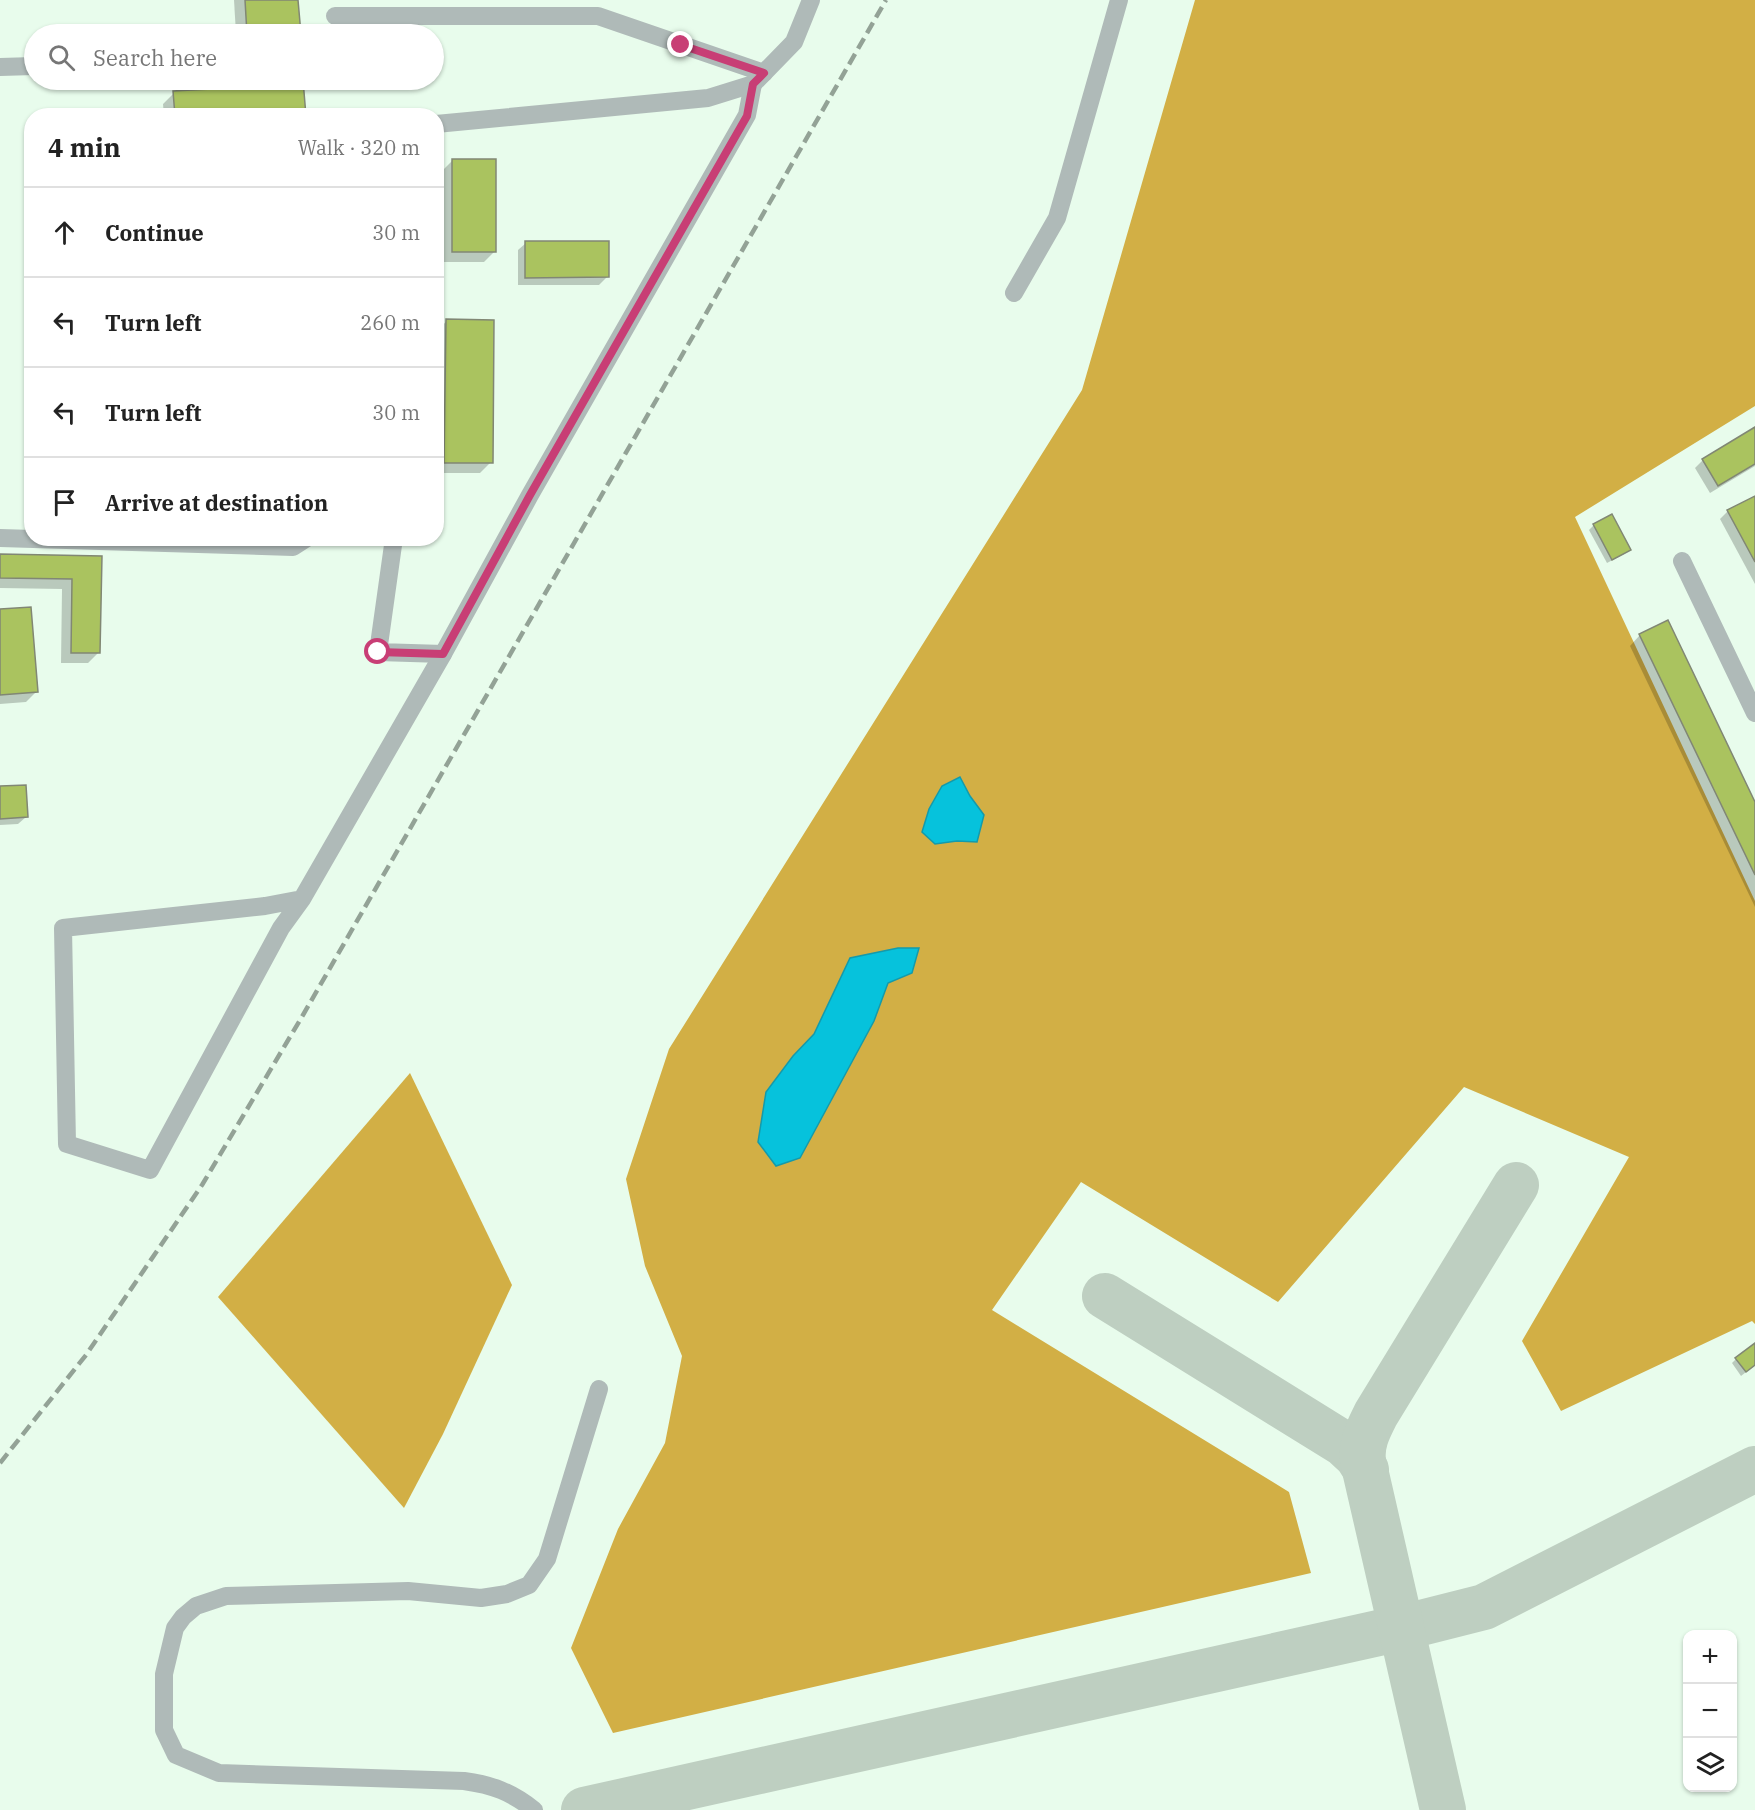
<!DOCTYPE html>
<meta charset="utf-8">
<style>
body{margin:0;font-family:"IBM Plex Serif",serif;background:#f2f2f2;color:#222}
.controls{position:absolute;right:18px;bottom:18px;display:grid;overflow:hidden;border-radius:12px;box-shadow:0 2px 4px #0004}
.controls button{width:54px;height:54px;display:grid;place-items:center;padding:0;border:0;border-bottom:2px solid #e0e0e0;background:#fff;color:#222;font:30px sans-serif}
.stop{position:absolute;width:18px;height:18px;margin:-14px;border:4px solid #c83e75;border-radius:50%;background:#fff}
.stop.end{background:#c83e75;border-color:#fff;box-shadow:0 2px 6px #0008}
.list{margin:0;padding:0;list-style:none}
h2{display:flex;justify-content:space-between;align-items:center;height:78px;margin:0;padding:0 24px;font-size:26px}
h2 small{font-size:20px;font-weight:400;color:#767676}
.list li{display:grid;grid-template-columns:39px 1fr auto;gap:18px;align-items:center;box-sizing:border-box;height:90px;padding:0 24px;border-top:2px solid #e0e0e0}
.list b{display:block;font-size:22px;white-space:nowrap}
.list em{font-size:20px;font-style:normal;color:#767676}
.icon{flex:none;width:33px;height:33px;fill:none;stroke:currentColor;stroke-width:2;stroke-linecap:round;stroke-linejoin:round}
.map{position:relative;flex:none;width:1755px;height:1810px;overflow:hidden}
.search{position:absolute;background:#fff;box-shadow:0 2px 4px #0004;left:24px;top:24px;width:420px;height:66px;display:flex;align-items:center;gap:15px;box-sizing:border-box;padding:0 21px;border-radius:33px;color:#767676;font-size:22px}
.panel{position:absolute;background:#fff;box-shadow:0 2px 4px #0004;left:24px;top:108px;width:420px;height:438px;border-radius:24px}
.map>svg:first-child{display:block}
.forest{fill:#d2af45}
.water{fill:#06c2dc;stroke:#149aab;stroke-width:1.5}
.shadow{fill:#0003}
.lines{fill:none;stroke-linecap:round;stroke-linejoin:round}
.taxiway{stroke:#becfc1;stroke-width:46}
.building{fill:#aac35f;stroke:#818774;stroke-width:1.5}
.minor{stroke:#afbab8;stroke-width:18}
.rail{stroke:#93a296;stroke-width:4.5;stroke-dasharray:12 6;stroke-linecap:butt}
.route{stroke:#c83e75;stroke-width:8}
</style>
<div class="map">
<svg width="1755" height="1810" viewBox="0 0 1755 1810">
<rect width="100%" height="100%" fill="#e8fcec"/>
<g class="forest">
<path d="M1195,0H1755V406L1575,517L1755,901V1324L1752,1321L1561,1411L1522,1341L1629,1157L1464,1087L1278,1302L1081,1182L992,1310L1289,1492L1311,1573L613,1733L571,1648L618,1529L665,1443L682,1356L645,1266L626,1179L669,1049L1082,390Z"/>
<path d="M410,1073L512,1285L443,1434L404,1508L218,1297Z"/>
</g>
<g class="water">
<path d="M960,777L970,796L984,815L977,842L957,841L935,844L922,832L929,809L942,786Z"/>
<path d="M898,948H919L912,973L888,983L874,1021L800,1158L776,1166L758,1142L766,1092L793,1056L814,1034L850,958Z"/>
</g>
<g class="shadow">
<path d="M234,0H297L299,34H236Z"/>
<path d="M239,80H302L304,116H164L163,104L174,93L240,89Z"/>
<path d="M453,160L495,251L484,262H442V171Z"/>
<path d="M526,243L607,277L599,285H518V250Z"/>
<path d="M447,321L491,462L480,473H436V331Z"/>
<path d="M1755,429V466L1710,493L1695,468L1703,460Z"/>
<path d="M1755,497V584L1720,519L1728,511Z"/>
<path d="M1594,525L1629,549L1624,554L1607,563L1589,530Z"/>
<path d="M0,555L101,557L98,653L88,663H61L62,589L0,588Z"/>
<path d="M0,610L37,691L26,702L0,704Z"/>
<path d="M1640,635L1755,805V907L1630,646Z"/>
<path d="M0,788L26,817L18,824L0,825Z"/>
<path d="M1736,1359L1755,1365L1741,1376L1732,1363Z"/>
</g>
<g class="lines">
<g class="taxiway">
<path d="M1105,1296L1344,1444L1357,1456L1366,1470"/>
<path d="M584,1810L1401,1628L1484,1607L1755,1469"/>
<path d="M1443,1810L1363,1461C1361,1443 1368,1430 1376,1414L1516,1185"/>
</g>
</g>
<g class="building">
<path d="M245,0H298L301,34H247Z"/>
<path d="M250,80H303L306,116H175L173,91L250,87Z"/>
<rect x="452" y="159" width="44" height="93"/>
<path d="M525,241H609V277L525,278Z"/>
<path d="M446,319L494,320L493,463H444Z"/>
<path d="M1755,427V464L1718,486L1702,459Z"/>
<path d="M1755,496V562L1727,510Z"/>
<path d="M1612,514L1631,550L1612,560L1593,524Z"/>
<path d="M0,554L102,556L100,653H71L72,579L0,578Z"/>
<path d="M31,607L38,692L0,695V609Z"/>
<path d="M1668,620L1755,802V875L1639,634Z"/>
<path d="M26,785L28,817L0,819V786Z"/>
<path d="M1755,1343V1365L1746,1372L1735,1358Z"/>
</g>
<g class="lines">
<g class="minor">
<path d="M335,16H598L764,73"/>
<path d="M0,67L34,66"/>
<path d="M436,124L708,98L753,84L794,42L811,0"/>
<path d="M1014,293L1057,218L1119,0"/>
<path d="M0,538L293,547L307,538"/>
<path d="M394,538L378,652L443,654L530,495L747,115L753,84"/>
<path d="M1682,561L1755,713"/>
<path d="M302,899L265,906L63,928L67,1144L150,1170L281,928L302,899L443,654"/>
<path d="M534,1810C511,1792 493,1785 464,1781L219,1773L176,1755L164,1730V1674L175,1628L183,1617L196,1606L226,1596L408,1591L481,1598L507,1594L529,1585L547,1559L599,1389"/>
</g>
<path class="rail" d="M0,1463L86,1355L202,1185L303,1015L886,0"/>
</g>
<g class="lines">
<path class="route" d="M378,652L443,654L530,495L747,116L753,84L764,73L681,45"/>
</g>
</svg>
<div class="controls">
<button>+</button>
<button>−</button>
<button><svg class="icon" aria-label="layers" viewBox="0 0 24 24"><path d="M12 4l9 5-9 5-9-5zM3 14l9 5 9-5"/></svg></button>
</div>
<div class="stop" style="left:378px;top:652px"></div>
<div class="stop end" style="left:681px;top:45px"></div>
<div class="search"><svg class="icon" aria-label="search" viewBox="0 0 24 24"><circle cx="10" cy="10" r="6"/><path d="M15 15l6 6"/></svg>Search here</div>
<section class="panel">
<h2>4 min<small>Walk · 320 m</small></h2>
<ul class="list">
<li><svg class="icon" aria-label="ahead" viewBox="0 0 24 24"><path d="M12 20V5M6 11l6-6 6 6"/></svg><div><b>Continue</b></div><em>30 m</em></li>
<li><svg class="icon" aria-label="left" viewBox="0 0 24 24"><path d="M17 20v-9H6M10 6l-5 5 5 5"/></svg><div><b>Turn left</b></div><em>260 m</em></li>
<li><svg class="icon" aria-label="left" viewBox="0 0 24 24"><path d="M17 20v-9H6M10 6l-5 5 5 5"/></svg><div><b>Turn left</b></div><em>30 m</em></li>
<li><svg class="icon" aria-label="arrive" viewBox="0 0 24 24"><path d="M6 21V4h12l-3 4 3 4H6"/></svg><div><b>Arrive at destination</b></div></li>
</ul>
</section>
</div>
